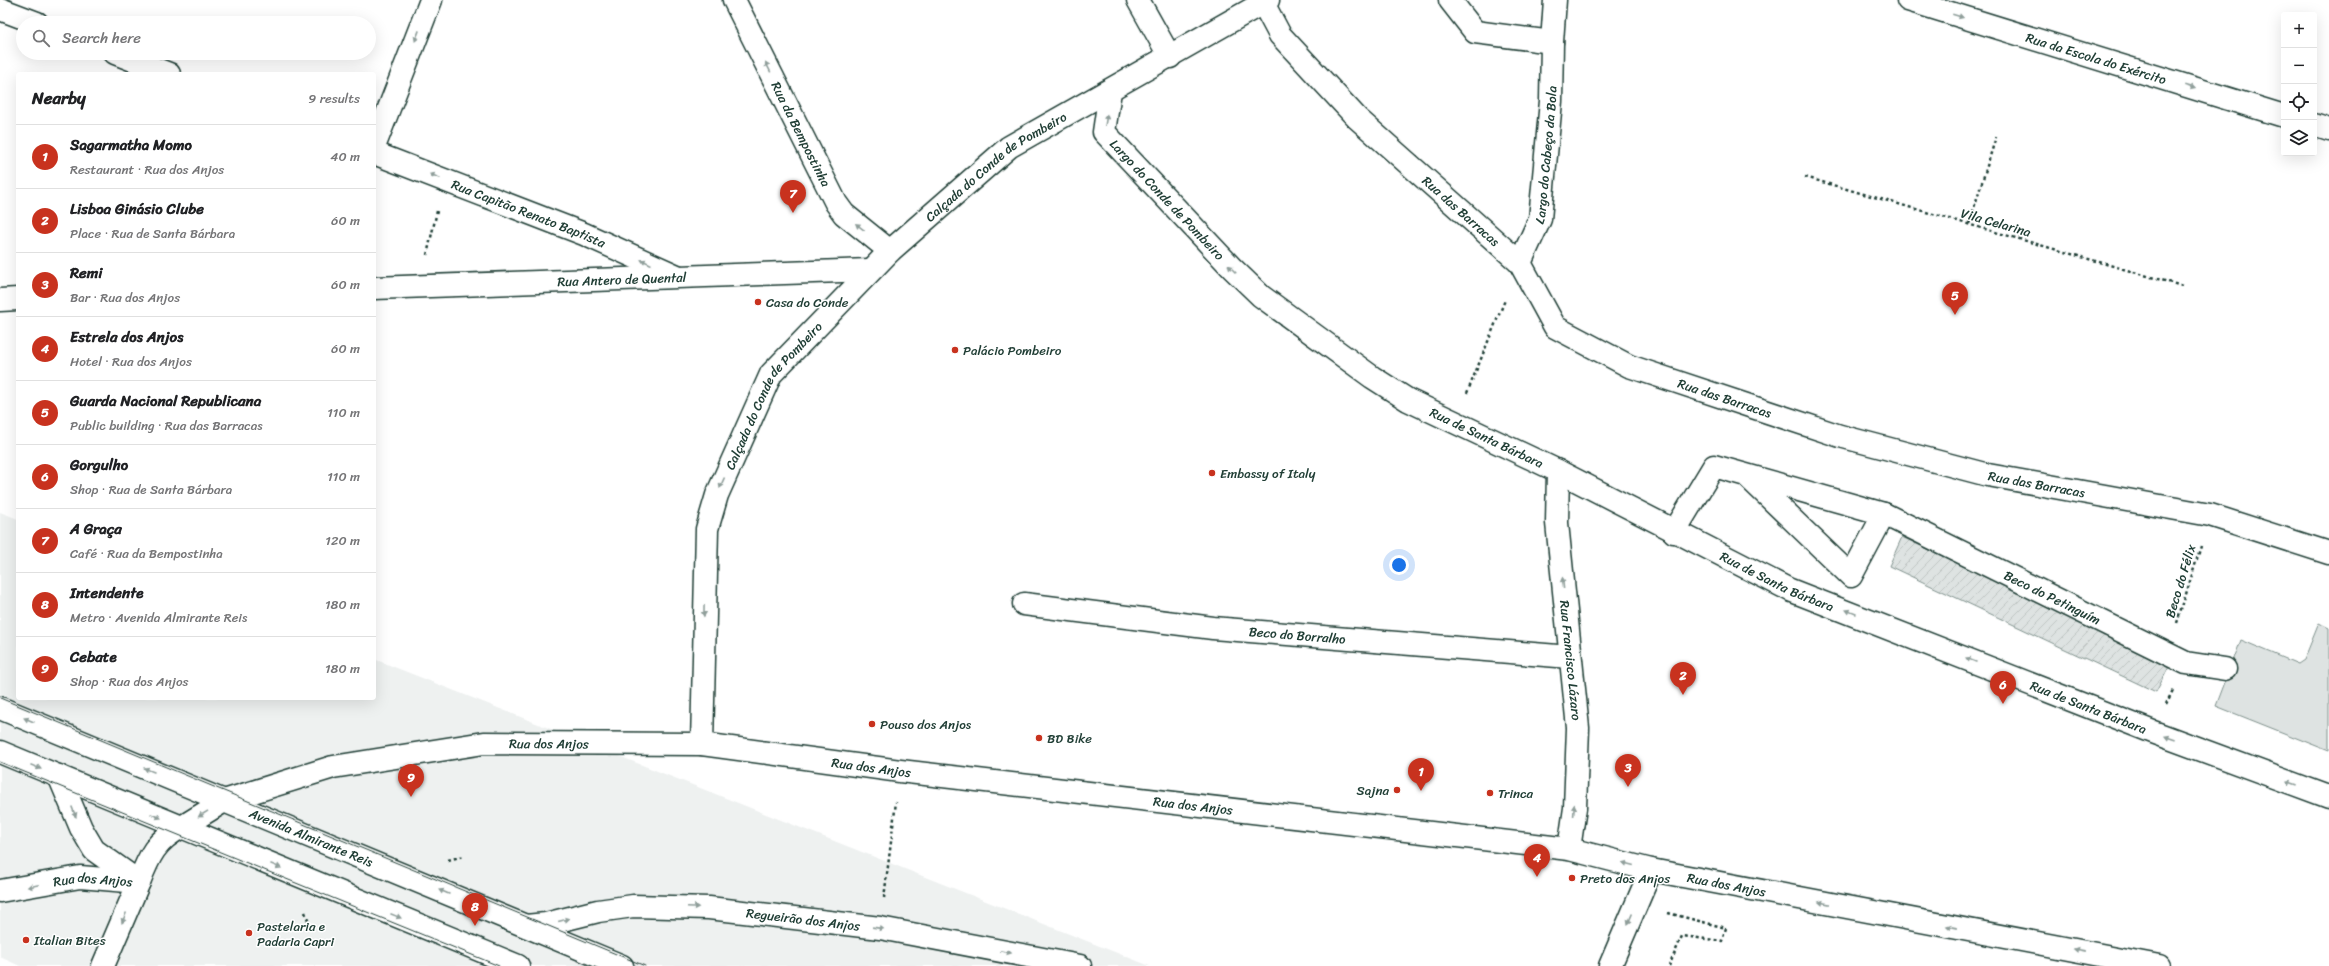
<!DOCTYPE html>
<meta charset="utf-8">
<style>
body{margin:0;font-family:Sriracha,sans-serif;background:#f2f2f2;color:#202124}
.controls{position:absolute;right:12px;top:12px;display:grid;overflow:hidden;border-radius:4px;box-shadow:0 4px 16px #0002}
.controls button{width:36px;height:36px;display:grid;place-items:center;padding:0;border:0;border-bottom:1px solid #e0e0e0;background:#fff;color:#202124;font:20px sans-serif}
.you{position:absolute;left:1399px;top:565px;width:14px;height:14px;margin:-10px;border:3px solid #fff;border-radius:50%;background:#1a73e8;box-shadow:0 0 0 6px #1a73e833}
.badge{display:grid;place-items:center;width:26px;height:26px;border-radius:50%;background:#c8321e;color:#fff;font-size:13px;font-weight:700}
.pin{position:absolute;translate:-50% -33px;filter:drop-shadow(0 1px 2px #0008)}
.pin::after{content:'';position:absolute;top:21px;width:14px;height:12px;background:inherit;clip-path:polygon(0 0,100% 0,50% 100%)}
.list{margin:0;padding:0;list-style:none}
h2{display:flex;justify-content:space-between;align-items:center;height:52px;margin:0;padding:0 16px;font-size:17px}
h2 small{font-size:13px;font-weight:400;color:#757577}
.list li{display:grid;grid-template-columns:26px 1fr auto;gap:12px;align-items:center;box-sizing:border-box;height:64px;padding:0 16px;border-top:1px solid #e0e0e0}
.list b{display:block;font-size:15px;white-space:nowrap}
.list p{margin:0;font-size:13px;white-space:nowrap;color:#757577}
.list em{font-size:13px;font-style:normal;color:#757577}
.icon{flex:none;width:22px;height:22px;fill:none;stroke:currentColor;stroke-width:2;stroke-linecap:round;stroke-linejoin:round}
.map{position:relative;flex:none;width:2329px;height:966px;overflow:hidden}
.search{position:absolute;background:#fff;box-shadow:0 4px 16px #0002;left:16px;top:16px;width:360px;height:44px;display:flex;align-items:center;gap:10px;box-sizing:border-box;padding:0 14px;border-radius:22px;color:#757577;font-size:15px}
.panel{position:absolute;background:#fff;box-shadow:0 4px 16px #0002;left:16px;top:72px;width:360px;height:628px;border-radius:4px}
.map>svg:first-child{display:block}
.built{fill:#eef1f0}
.green{fill:#dee3e2;stroke:#7e908b}
.garden{fill:url(#garden-furrows);stroke:#7e908b}
.lines{fill:none;stroke-linecap:round;stroke-linejoin:round}
.minor-casing{stroke:#1f3d34;stroke-width:25}
.major-casing{stroke:#1f3d34;stroke-width:25}
.path{stroke:#1f3d34;stroke-width:2.5;stroke-dasharray:3 3;stroke-linecap:butt}
.minor{stroke:#fff;stroke-width:22}
.major{stroke:#fff;stroke-width:22}
.tram{stroke:#1f3d34;stroke-width:1}
.oneway{fill:#8f9e9a}
.poi-dot{fill:#c8321e;stroke:#fff;stroke-width:1.5}
.labels{text-anchor:middle;stroke-width:3;stroke-linejoin:round;paint-order:stroke}
.street-label{font-size:13px;fill:#1f3d34;stroke:#fff}
.poi-label{font-size:13px;fill:#1f3d34;stroke:#fff;text-anchor:start}
</style>
<div class="map">
<svg width="2329" height="966" viewBox="0 0 2329 966">
<defs>
<pattern id="garden-furrows" width="10" height="10" patternUnits="userSpaceOnUse"><rect width="10" height="10" fill="#dee3e2"/><path d="M-1 1l2-2M0 10L10 0M9 11l2-2" fill="none" stroke="#bec4c2"/></pattern>
</defs>
<rect width="100%" height="100%" fill="#fff"/>
<filter id="ink" filterUnits="userSpaceOnUse"><feTurbulence type="fractalNoise" baseFrequency=".025" numOctaves="2"/><feDisplacementMap in="SourceGraphic" scale="8" xChannelSelector="R" yChannelSelector="G"/><feConvolveMatrix kernelMatrix="1 2 1 2 8 2 1 2 1" color-interpolation-filters="sRGB"/></filter>
<g filter="url(#ink)">
<path class="built" d="M0,512L18,519V698H374V659L1150,966H20L0,957Z"/>
<path class="green" d="M2319,623L2329,628V751L2216,706L2241,640L2298,664L2304,660Z"/>
<path class="garden" d="M1902,537L2171,663L2156,692L1889,566Z"/>
<g class="lines">
<g class="minor-casing">
<g id="minor">
<path id="s1" d="M734,0L836,203L844,214L890,251"/>
<path d="M1138,0L1170,57"/>
<path d="M1450,0L1475,32L1552,42"/>
<path id="s2" d="M1908,0L2284,116"/>
<path id="s3" d="M1263,3L1280,35L1357,118L1520,263L1555,327L1629,366L1840,436L1988,475L2210,515L2329,553"/>
<path d="M0,9L37,23"/>
<path d="M115,53L169,74"/>
<path id="s4" d="M1110,91L1104,132L1232,268L1261,296L1372,377L1408,400L1558,471L1790,590L2153,732L2329,797"/>
<path d="M2314,125L2329,130"/>
<path d="M374,147L431,0"/>
<path id="s5" d="M374,153L584,234L677,276"/>
<path id="s6" d="M1520,263L1540,219L1551,101L1552,42L1555,0"/>
<path id="s7" d="M374,288L870,270"/>
<path d="M0,300L18,299"/>
<path id="s8" d="M1558,471L1557,523L1578,728L1575,808L1569,849"/>
<path id="s9" d="M1884,514L2186,663L2225,669"/>
<path d="M1674,532L1714,466L1884,514L1851,576L1747,476"/>
<path id="s10" d="M1024,604L1213,628L1570,657"/>
<path id="s11" d="M702,744L707,529L717,495L771,374L890,251L1009,147L1268,0"/>
<path d="M59,776L81,828L94,850L139,882L103,966"/>
<path id="s12" d="M224,801L333,767L484,743L702,744L900,771L1569,849L1651,870L2159,966"/>
<path id="s13" d="M0,891L80,877L139,882C149,856 156,840 182,827"/>
<path id="s14" d="M526,926L546,924L598,911L633,906L709,908L880,928L1080,966"/>
<path d="M1610,966L1651,870"/>
</g>
</g>
<g class="major-casing">
<g id="major">
<path id="s15" d="M0,708L622,966"/>
<path d="M0,752L518,966"/>
<path d="M182,827L224,801"/>
</g>
</g>
<g class="path">
<path d="M1805,177L2182,286"/>
<path d="M1969,224L1996,137"/>
<path d="M427,255L437,211"/>
<path d="M1467,393L1505,300"/>
<path d="M2177,623L2201,546"/>
<path d="M2166,704L2173,690"/>
<path d="M448,860L464,856"/>
<path d="M884,898L896,802"/>
<path d="M305,912L309,923"/>
<path d="M1668,913L1726,928L1722,941L1682,936L1669,966"/>
</g>
<use href="#minor" class="minor"/>
<use href="#major" class="major"/>
<g class="tram">
<path d="M0,698L645,966"/>
<path d="M0,762L499,966"/>
</g>
</g>
<defs><path id="oneway-solid" d="M-6-.8H1V-3.2L6.5 0L1 3.2V.8H-6Z"/></defs>
<g class="oneway">
<use href="#oneway-solid" transform="translate(1958 16) rotate(17)"/>
<use href="#oneway-solid" transform="translate(417 36) rotate(111)"/>
<use href="#oneway-solid" transform="translate(768 67) rotate(-117)"/>
<use href="#oneway-solid" transform="translate(2190 87) rotate(17)"/>
<use href="#oneway-solid" transform="translate(1106 120) rotate(-81)"/>
<use href="#oneway-solid" transform="translate(435 176) rotate(-159)"/>
<use href="#oneway-solid" transform="translate(860 227) rotate(-142)"/>
<use href="#oneway-solid" transform="translate(646 262) rotate(-156)"/>
<use href="#oneway-solid" transform="translate(1232 269) rotate(-135)"/>
<use href="#oneway-solid" transform="translate(722 483) rotate(114)"/>
<use href="#oneway-solid" transform="translate(1563 583) rotate(-96)"/>
<use href="#oneway-solid" transform="translate(704 611) rotate(91)"/>
<use href="#oneway-solid" transform="translate(1851 612) rotate(-158)"/>
<use href="#oneway-solid" transform="translate(1971 660) rotate(-158)"/>
<use href="#oneway-solid" transform="translate(29 720) rotate(-157)"/>
<use href="#oneway-solid" transform="translate(2170 738) rotate(-160)"/>
<use href="#oneway-solid" transform="translate(36 767) rotate(22)"/>
<use href="#oneway-solid" transform="translate(149 770) rotate(-158)"/>
<use href="#oneway-solid" transform="translate(2292 783) rotate(-160)"/>
<use href="#oneway-solid" transform="translate(1574 810) rotate(-86)"/>
<use href="#oneway-solid" transform="translate(74 812) rotate(68)"/>
<use href="#oneway-solid" transform="translate(203 814) rotate(148)"/>
<use href="#oneway-solid" transform="translate(156 816) rotate(23)"/>
<use href="#oneway-solid" transform="translate(1628 864) rotate(-165)"/>
<use href="#oneway-solid" transform="translate(276 866) rotate(22)"/>
<use href="#oneway-solid" transform="translate(33 886) rotate(168)"/>
<use href="#oneway-solid" transform="translate(444 892) rotate(-157)"/>
<use href="#oneway-solid" transform="translate(1824 903) rotate(-169)"/>
<use href="#oneway-solid" transform="translate(693 907) rotate(3)"/>
<use href="#oneway-solid" transform="translate(396 916) rotate(22)"/>
<use href="#oneway-solid" transform="translate(124 918) rotate(113)"/>
<use href="#oneway-solid" transform="translate(1630 919) rotate(113)"/>
<use href="#oneway-solid" transform="translate(564 920) rotate(-14)"/>
<use href="#oneway-solid" transform="translate(1952 927) rotate(-169)"/>
<use href="#oneway-solid" transform="translate(878 928) rotate(8)"/>
<use href="#oneway-solid" transform="translate(2079 951) rotate(-169)"/>
<use href="#oneway-solid" transform="translate(1006 952) rotate(11)"/>
</g>
</g>
<g class="poi-dot">
<circle cx="758" cy="302" r="4"/>
<circle cx="955" cy="350" r="4"/>
<circle cx="1212" cy="473" r="4"/>
<circle cx="872" cy="724" r="4"/>
<circle cx="1039" cy="738" r="4"/>
<circle cx="1397" cy="790" r="4"/>
<circle cx="1490" cy="793" r="4"/>
<circle cx="1572" cy="878" r="4"/>
<circle cx="249" cy="933" r="4"/>
<circle cx="26" cy="940" r="4"/>
</g>
<g class="labels">
<g class="street-label">
<text dy="5" stroke="none"><textPath href="#s2" startOffset="197">Rua da Escola do Exército</textPath></text>
<text dy="5" stroke="none"><textPath href="#s1" startOffset="150">Rua da Bempostinha</textPath></text>
<text dy="5" stroke="none"><textPath href="#s6" startOffset="113">Largo do Cabeço da Bola</textPath></text>
<text dy="5" stroke="none"><textPath href="#s11" startOffset="690">Calçada do Conde de Pombeiro</textPath></text>
<text dy="5" stroke="none"><textPath href="#s4" startOffset="134">Largo do Conde de Pombeiro</textPath></text>
<text dy="5" stroke="none"><textPath href="#s3" startOffset="289">Rua das Barracas</textPath></text>
<text dy="5" stroke="none"><textPath href="#s5" startOffset="166">Rua Capitão Renato Baptista</textPath></text>
<text transform="translate(1996 222) rotate(16)" y="5">Vila Celarina</text>
<text dy="5" stroke="none"><textPath href="#s7" startOffset="248">Rua Antero de Quental</textPath></text>
<text dy="5" stroke="none"><textPath href="#s11" startOffset="366">Calçada do Conde de Pombeiro</textPath></text>
<text dy="5" stroke="none"><textPath href="#s3" startOffset="625">Rua das Barracas</textPath></text>
<text dy="5" stroke="none"><textPath href="#s4" startOffset="536">Rua de Santa Bárbara</textPath></text>
<text dy="5" stroke="none"><textPath href="#s3" startOffset="949">Rua das Barracas</textPath></text>
<text dy="5" stroke="none"><textPath href="#s4" startOffset="860">Rua de Santa Bárbara</textPath></text>
<text transform="translate(2180 581) rotate(-73)" y="5">Beco do Félix</text>
<text dy="5" stroke="none"><textPath href="#s9" startOffset="188">Beco do Petinguím</textPath></text>
<text dy="5" stroke="none"><textPath href="#s10" startOffset="275">Beco do Borralho</textPath></text>
<text dy="5" stroke="none"><textPath href="#s8" startOffset="190">Rua Francisco Lázaro</textPath></text>
<text dy="5" stroke="none"><textPath href="#s4" startOffset="1196">Rua de Santa Bárbara</textPath></text>
<text dy="5" stroke="none"><textPath href="#s12" startOffset="332">Rua dos Anjos</textPath></text>
<text dy="5" stroke="none"><textPath href="#s12" startOffset="656">Rua dos Anjos</textPath></text>
<text dy="5" stroke="none"><textPath href="#s12" startOffset="980">Rua dos Anjos</textPath></text>
<text dy="5" stroke="none"><textPath href="#s15" startOffset="337">Avenida Almirante Reis</textPath></text>
<text dy="5" stroke="none"><textPath href="#s13" startOffset="94">Rua dos Anjos</textPath></text>
<text dy="5" stroke="none"><textPath href="#s12" startOffset="1520">Rua dos Anjos</textPath></text>
<text dy="5" stroke="none"><textPath href="#s14" startOffset="280">Regueirão dos Anjos</textPath></text>
</g>
<g class="poi-label">
<text x="766" y="307">Casa do Conde</text>
<text x="963" y="355">Palácio Pombeiro</text>
<text x="1220" y="478">Embassy of Italy</text>
<text x="880" y="729">Pouso dos Anjos</text>
<text x="1047" y="743">BD Bike</text>
<text x="1389" y="795" text-anchor="end">Sajna</text>
<text x="1498" y="798">Trinca</text>
<text x="1580" y="883">Preto dos Anjos</text>
<text x="257" y="931">Pastelaria e<tspan x="257" dy="15">Padaria Capri</tspan></text>
<text x="34" y="945">Italian Bites</text>
</g>
</g>
</svg>
<div class="controls">
<button>+</button>
<button>−</button>
<button><svg class="icon" aria-label="locate" viewBox="0 0 24 24"><circle cx="12" cy="12" r="6"/><path d="M12 2v4M12 18v4M2 12h4M18 12h4"/></svg></button>
<button><svg class="icon" aria-label="layers" viewBox="0 0 24 24"><path d="M12 4l9 5-9 5-9-5zM3 14l9 5 9-5"/></svg></button>
</div>
<div class="you"></div>
<div class="pin badge" style="left:1421px;top:791px">1</div>
<div class="pin badge" style="left:1683px;top:695px">2</div>
<div class="pin badge" style="left:1628px;top:787px">3</div>
<div class="pin badge" style="left:1537px;top:877px">4</div>
<div class="pin badge" style="left:1955px;top:315px">5</div>
<div class="pin badge" style="left:2003px;top:704px">6</div>
<div class="pin badge" style="left:793px;top:213px">7</div>
<div class="pin badge" style="left:475px;top:926px">8</div>
<div class="pin badge" style="left:411px;top:797px">9</div>
<div class="search"><svg class="icon" aria-label="search" viewBox="0 0 24 24"><circle cx="10" cy="10" r="6"/><path d="M15 15l6 6"/></svg>Search here</div>
<section class="panel">
<h2>Nearby<small>9 results</small></h2>
<ul class="list">
<li><span class="badge">1</span><div><b>Sagarmatha Momo</b><p>Restaurant · Rua dos Anjos</p></div><em>40 m</em></li>
<li><span class="badge">2</span><div><b>Lisboa Ginásio Clube</b><p>Place · Rua de Santa Bárbara</p></div><em>60 m</em></li>
<li><span class="badge">3</span><div><b>Remi</b><p>Bar · Rua dos Anjos</p></div><em>60 m</em></li>
<li><span class="badge">4</span><div><b>Estrela dos Anjos</b><p>Hotel · Rua dos Anjos</p></div><em>60 m</em></li>
<li><span class="badge">5</span><div><b>Guarda Nacional Republicana</b><p>Public building · Rua das Barracas</p></div><em>110 m</em></li>
<li><span class="badge">6</span><div><b>Gorgulho</b><p>Shop · Rua de Santa Bárbara</p></div><em>110 m</em></li>
<li><span class="badge">7</span><div><b>A Graça</b><p>Café · Rua da Bempostinha</p></div><em>120 m</em></li>
<li><span class="badge">8</span><div><b>Intendente</b><p>Metro · Avenida Almirante Reis</p></div><em>180 m</em></li>
<li><span class="badge">9</span><div><b>Cebate</b><p>Shop · Rua dos Anjos</p></div><em>180 m</em></li>
</ul>
</section>
</div>
